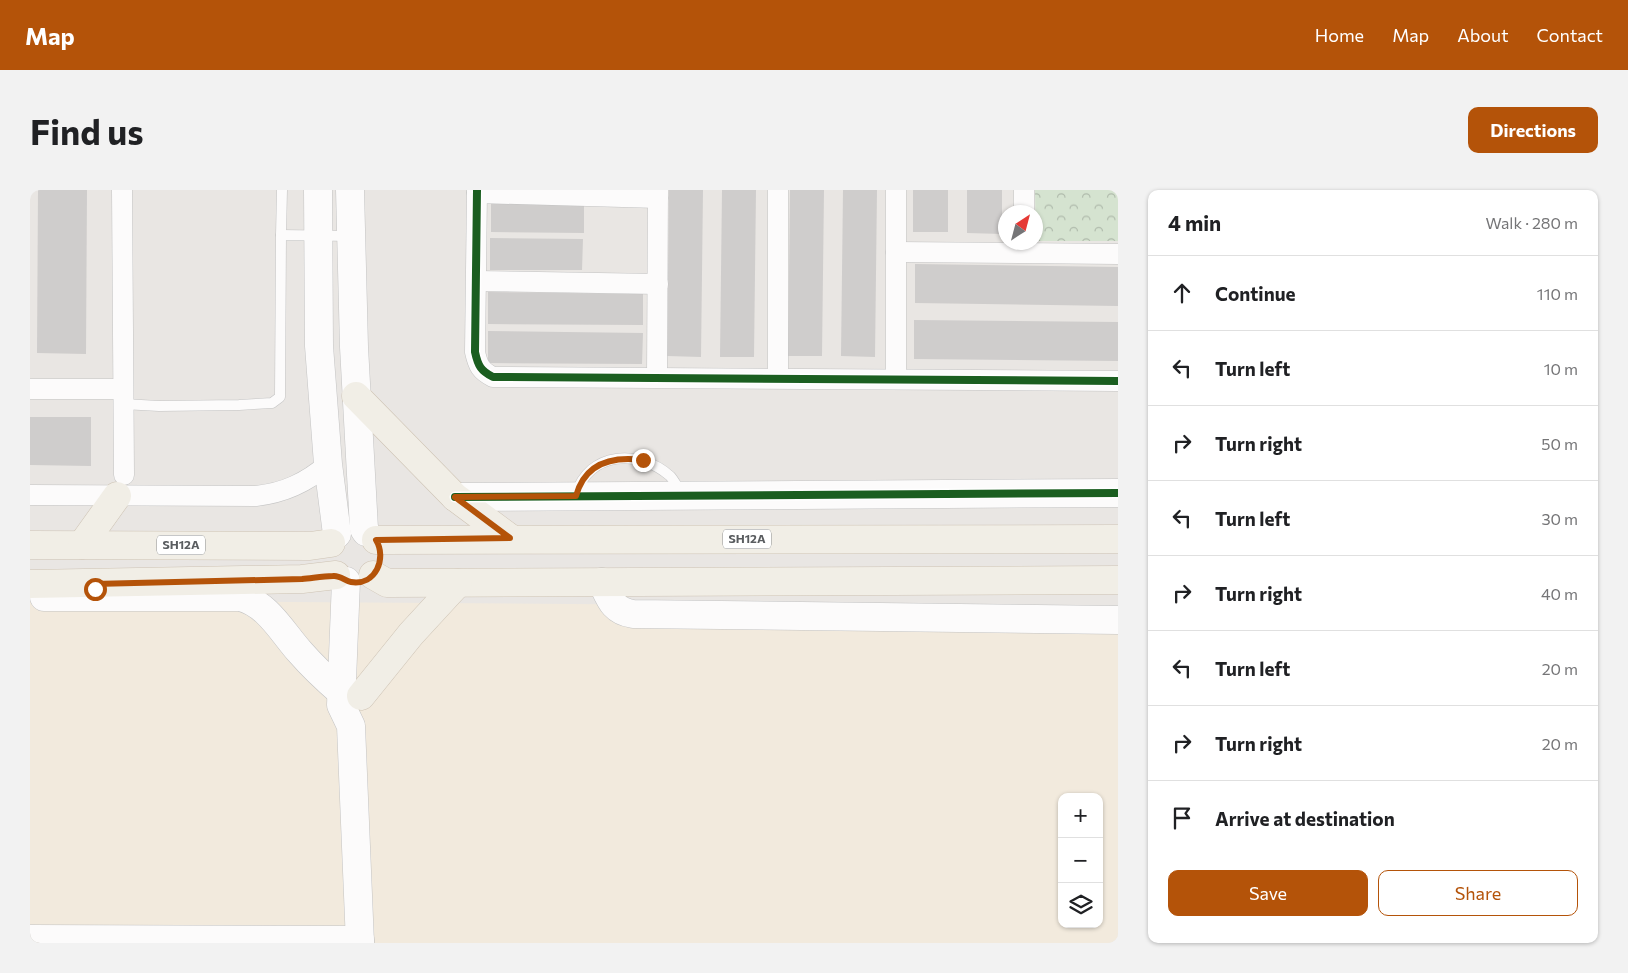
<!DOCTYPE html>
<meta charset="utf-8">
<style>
body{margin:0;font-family:Commissioner,sans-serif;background:#f2f2f2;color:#202124}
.controls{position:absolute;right:15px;bottom:15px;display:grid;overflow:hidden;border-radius:10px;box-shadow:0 1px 4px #0004}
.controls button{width:45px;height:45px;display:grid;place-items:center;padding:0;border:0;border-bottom:1px solid #e0e0e0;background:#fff;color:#202124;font:25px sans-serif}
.compass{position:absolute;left:968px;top:15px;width:45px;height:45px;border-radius:50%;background:#fff;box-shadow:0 1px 4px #0004;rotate:36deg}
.stop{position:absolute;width:15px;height:15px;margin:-11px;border:4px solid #b45309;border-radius:50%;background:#fff}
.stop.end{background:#b45309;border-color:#fff;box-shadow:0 1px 5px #0008}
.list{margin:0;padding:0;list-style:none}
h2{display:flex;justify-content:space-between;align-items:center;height:65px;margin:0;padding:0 20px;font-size:21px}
h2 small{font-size:16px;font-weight:400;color:#757577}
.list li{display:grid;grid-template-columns:32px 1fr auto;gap:15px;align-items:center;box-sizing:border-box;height:75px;padding:0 20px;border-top:1px solid #e0e0e0}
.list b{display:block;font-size:19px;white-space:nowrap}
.list em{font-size:16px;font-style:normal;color:#757577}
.actions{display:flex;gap:10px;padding:15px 20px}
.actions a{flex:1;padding:11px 0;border:1px solid #b45309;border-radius:10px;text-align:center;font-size:18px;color:#b45309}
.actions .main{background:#b45309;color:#fff}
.icon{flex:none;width:28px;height:28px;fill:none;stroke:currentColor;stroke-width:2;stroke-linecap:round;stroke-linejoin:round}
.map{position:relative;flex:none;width:1088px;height:753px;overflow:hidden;border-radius:10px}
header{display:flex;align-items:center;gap:30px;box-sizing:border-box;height:70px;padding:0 25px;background:#b45309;color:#fff}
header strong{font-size:24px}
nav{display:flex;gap:28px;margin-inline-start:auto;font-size:18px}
.intro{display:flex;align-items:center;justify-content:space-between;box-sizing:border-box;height:120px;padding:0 30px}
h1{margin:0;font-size:35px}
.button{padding:12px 22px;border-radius:10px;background:#b45309;color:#fff;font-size:18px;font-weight:700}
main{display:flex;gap:30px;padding:0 30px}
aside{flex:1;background:#fff;border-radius:10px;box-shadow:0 1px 4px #0004}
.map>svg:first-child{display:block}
.commercial{fill:#f2eadd;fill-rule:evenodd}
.forest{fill:url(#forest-crowns)}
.building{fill:#cfcdcc}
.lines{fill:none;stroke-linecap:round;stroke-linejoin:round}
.lane-casing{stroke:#c3c3c3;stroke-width:11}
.street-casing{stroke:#c3c3c3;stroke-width:21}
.secondary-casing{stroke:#c3c3c3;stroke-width:29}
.primary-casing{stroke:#cec3b4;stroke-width:29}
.lane{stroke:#fcfbfb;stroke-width:10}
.street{stroke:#fcfbfb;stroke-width:20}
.secondary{stroke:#fcfbfb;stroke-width:28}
.primary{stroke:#f1eee6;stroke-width:28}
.cycleway-casing{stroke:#fff;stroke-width:11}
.cycleway{stroke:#1b5e20;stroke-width:8}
.route{stroke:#b45309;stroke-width:6}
.labels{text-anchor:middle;stroke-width:4;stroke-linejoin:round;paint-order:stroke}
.shield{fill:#fff;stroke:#8c8e90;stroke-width:1}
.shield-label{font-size:12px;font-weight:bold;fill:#5a5d60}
</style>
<header>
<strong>Map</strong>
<nav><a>Home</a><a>Map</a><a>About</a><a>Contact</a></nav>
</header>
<div class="intro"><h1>Find us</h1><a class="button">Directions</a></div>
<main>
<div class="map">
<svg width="1088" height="753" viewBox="0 0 1088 753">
<defs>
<pattern id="forest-crowns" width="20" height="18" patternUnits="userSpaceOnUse" patternTransform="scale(1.25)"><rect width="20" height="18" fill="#d5e3d0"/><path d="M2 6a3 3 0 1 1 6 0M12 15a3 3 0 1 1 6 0" fill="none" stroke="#b0bbac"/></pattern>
</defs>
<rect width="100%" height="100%" fill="#e9e6e3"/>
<path class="commercial" d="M0,410L1088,418V753H0ZM1032,607H1069V734H1032Z"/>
<path class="forest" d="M1005,0H1088V51H1006Z"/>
<g class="building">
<path d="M8,0H57L56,164L7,163Z"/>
<path d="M639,0H673L671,167L637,166Z"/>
<path d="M692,0H726L724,167H690Z"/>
<path d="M760,0H794L792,166H758Z"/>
<path d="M813,0H847L845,167L811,166Z"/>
<rect x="883" y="0" width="35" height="42"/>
<path d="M937,0H972V44L937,43Z"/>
<path d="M461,11H554V43L461,42Z"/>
<path d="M460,48L553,49L552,80H460Z"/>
<path d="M885,74L1088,77V116L885,113Z"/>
<path d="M458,102L613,104V135L458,134Z"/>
<path d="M884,130L1088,132V171L884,169Z"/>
<path d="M458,141L613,143L612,174L458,173Z"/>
<path d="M0,227H61V276L0,275Z"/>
</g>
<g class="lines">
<g class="lane-casing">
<g id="lane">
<path d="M251,45L252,0"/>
<path d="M93,214L129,216L209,215L242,213L250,207L251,45L321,46"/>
<path d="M546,305C558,261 610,259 640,286C644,290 647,297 651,302"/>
</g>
</g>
<g class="street-casing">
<g id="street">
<path d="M92,0L94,285"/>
<path d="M447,0L445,162C448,176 451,181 463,187L1088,191"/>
<path d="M447,3L628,8"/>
<path d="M994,22V0"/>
<path d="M866,62L1088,64"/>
<path d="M447,91L628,94"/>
<path d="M627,187L628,0"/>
<path d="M748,188V0"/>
<path d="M866,189V0"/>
<path d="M0,199H91"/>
<path d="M0,305L226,306C254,303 276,293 298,274"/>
</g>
</g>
<g class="secondary-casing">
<g id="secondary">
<path d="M288,0L289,156L298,274L307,344"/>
<path d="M320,0L324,157L334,339L336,342"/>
<path d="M425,307L1088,303"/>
<path d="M316,391L311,515L321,536L330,753"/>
<path d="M572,392C580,409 583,421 603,424L1088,430"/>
<path d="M14,407H210C238,414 252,442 270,462C283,477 297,490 312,503"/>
<path d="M0,749L330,750"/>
</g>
</g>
<g class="primary-casing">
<g id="primary">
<path d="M326,206L425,307L480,348"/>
<path d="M346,350L1088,349"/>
<path d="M0,355L280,356L301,353"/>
<path d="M52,355L87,306"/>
<path d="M343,385L357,393L1088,390"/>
<path d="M0,394L272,389L306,385"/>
<path d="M331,506L381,444L428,393"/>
</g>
</g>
<use href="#lane" class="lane"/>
<use href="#street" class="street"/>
<use href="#secondary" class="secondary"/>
<use href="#primary" class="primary"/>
<g class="cycleway-casing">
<g id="cycleway">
<path d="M447,0L445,162C448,176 451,181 463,187L1088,191"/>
<path d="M425,307L1088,303"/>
</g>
</g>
<use href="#cycleway" class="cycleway"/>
</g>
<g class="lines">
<path class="route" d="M65,399L64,394L272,389C283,388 293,386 303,386C310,385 315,391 321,392C346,396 357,368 346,350L480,348L425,307L546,306C555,273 582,266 613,270"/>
</g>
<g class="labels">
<g class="shield">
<rect x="693" y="339.5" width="48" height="19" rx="4"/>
<rect x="127" y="345.5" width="48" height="19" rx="4"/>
</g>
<g class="shield-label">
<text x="717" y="353">SH12A</text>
<text x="151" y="359">SH12A</text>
</g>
</g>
</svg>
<div class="controls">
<button>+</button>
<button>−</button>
<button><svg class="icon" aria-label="layers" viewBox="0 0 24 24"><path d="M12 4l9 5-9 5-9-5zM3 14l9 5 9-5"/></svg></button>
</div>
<svg class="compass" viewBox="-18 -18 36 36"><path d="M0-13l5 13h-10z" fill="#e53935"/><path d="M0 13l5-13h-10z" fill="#757577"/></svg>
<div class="stop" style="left:65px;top:399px"></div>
<div class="stop end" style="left:613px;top:270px"></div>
</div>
<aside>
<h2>4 min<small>Walk · 280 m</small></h2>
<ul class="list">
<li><svg class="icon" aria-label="ahead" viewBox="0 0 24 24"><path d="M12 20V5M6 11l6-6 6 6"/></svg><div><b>Continue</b></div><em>110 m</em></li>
<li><svg class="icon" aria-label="left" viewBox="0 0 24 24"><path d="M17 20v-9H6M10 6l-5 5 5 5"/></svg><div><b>Turn left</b></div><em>10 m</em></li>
<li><svg class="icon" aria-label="right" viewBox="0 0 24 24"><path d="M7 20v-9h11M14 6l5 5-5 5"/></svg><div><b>Turn right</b></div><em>50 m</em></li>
<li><svg class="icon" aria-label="left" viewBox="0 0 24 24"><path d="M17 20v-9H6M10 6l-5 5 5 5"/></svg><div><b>Turn left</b></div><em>30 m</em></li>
<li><svg class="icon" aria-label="right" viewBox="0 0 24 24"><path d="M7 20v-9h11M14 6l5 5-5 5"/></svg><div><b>Turn right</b></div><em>40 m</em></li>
<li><svg class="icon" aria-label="left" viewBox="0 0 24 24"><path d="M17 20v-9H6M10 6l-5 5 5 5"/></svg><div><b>Turn left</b></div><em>20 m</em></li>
<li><svg class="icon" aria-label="right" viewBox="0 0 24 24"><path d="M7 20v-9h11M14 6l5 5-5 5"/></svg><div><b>Turn right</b></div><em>20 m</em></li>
<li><svg class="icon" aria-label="arrive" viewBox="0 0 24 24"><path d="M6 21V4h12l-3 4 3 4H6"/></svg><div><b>Arrive at destination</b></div></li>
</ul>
<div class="actions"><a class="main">Save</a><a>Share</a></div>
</aside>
</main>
